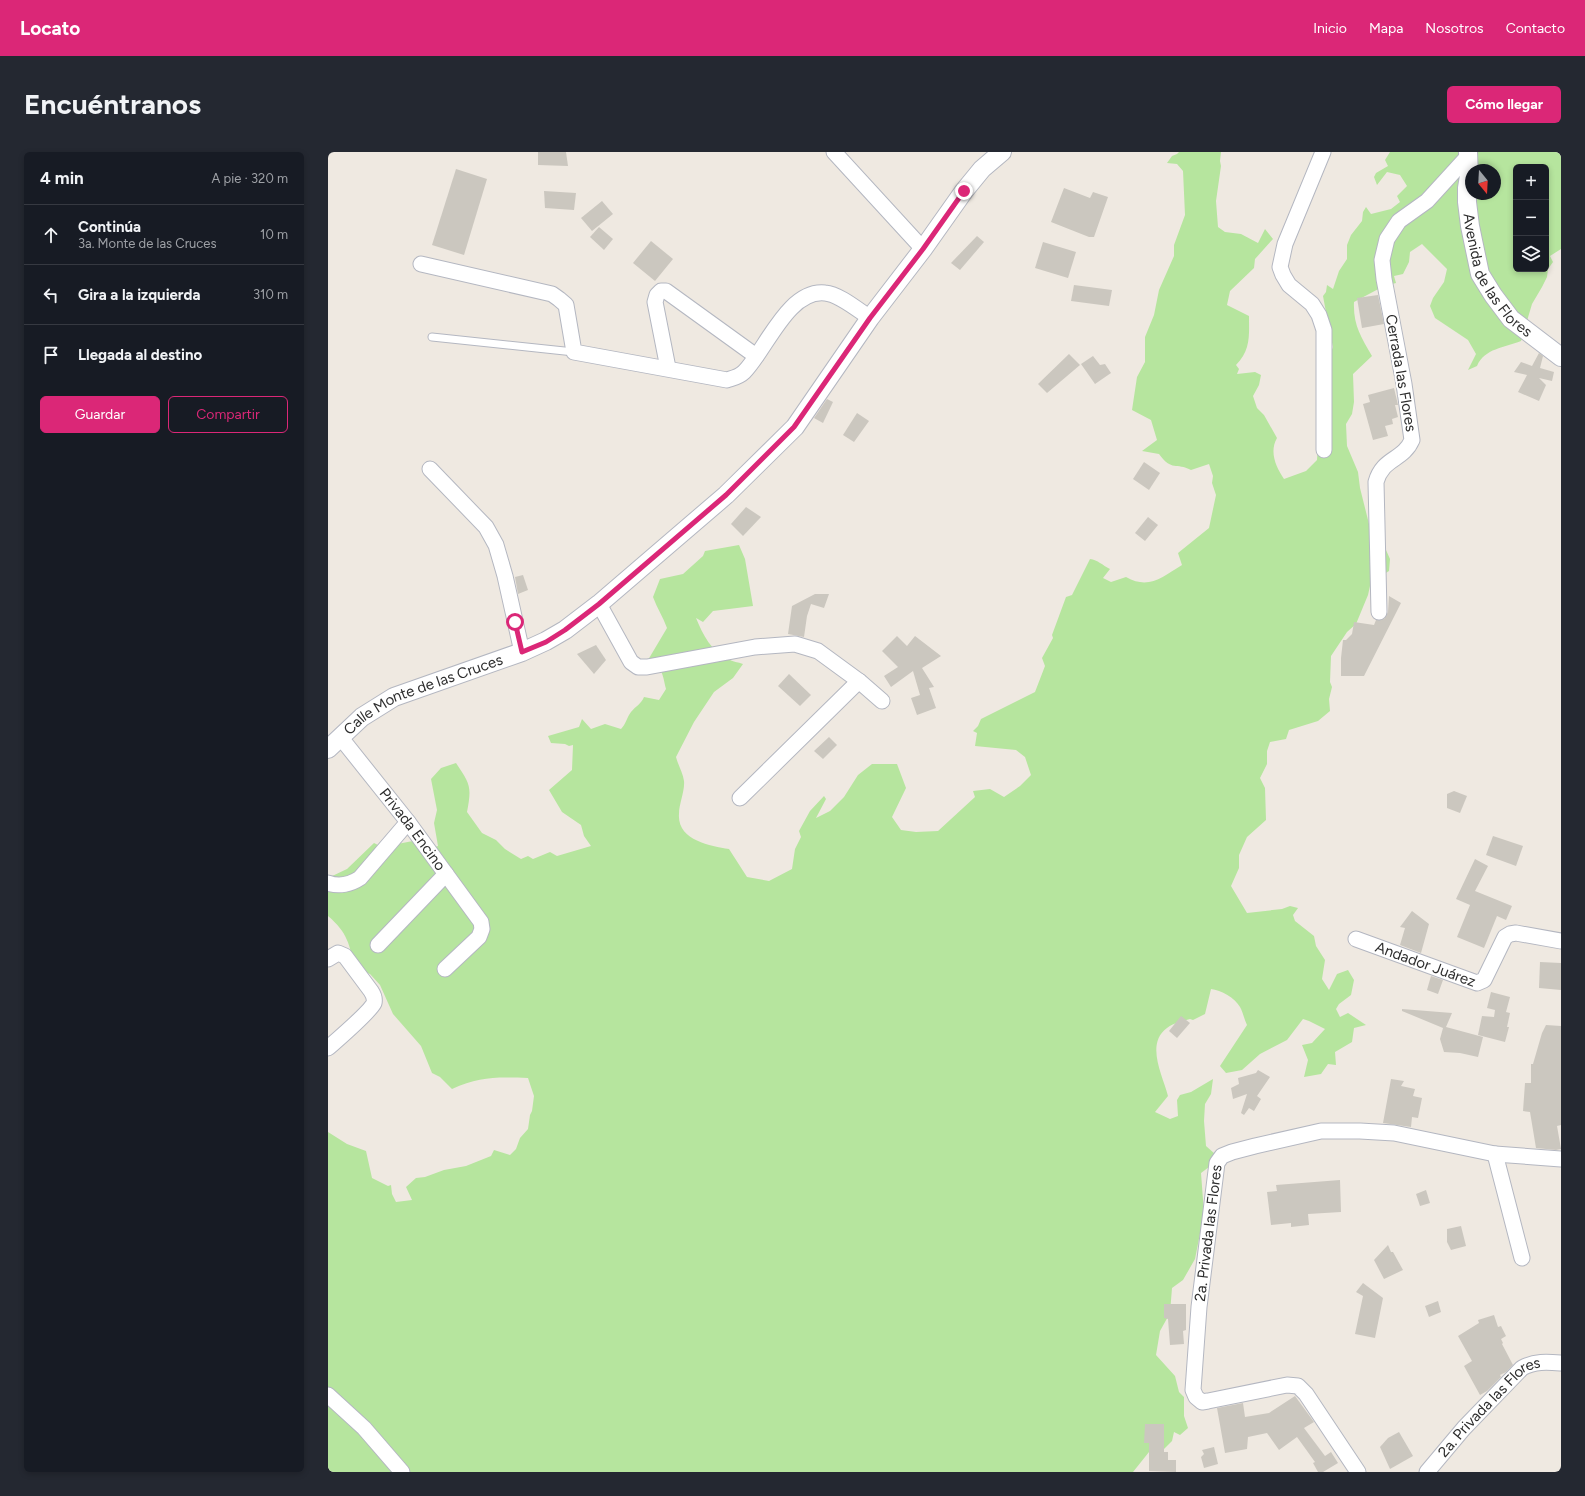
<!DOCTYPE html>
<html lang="es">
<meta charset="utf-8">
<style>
body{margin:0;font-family:Figtree,sans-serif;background:#242831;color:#f1f3f6}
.controls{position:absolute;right:12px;top:12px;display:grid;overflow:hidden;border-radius:6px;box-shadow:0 2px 6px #0003}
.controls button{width:36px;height:36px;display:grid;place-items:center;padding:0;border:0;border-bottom:1px solid #363941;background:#171b24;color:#f1f3f6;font:20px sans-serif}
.compass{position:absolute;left:1137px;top:12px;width:36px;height:36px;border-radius:50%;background:#171b24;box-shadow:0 2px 6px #0003;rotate:162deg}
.stop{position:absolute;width:12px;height:12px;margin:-9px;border:3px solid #db2777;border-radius:50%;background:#fff}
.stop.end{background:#db2777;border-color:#fff;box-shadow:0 1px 4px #0008}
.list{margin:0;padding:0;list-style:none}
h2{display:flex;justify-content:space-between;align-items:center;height:52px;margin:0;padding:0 16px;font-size:17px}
h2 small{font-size:13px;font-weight:400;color:#9ea1a6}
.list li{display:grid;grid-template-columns:26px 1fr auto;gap:12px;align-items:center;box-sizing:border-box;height:60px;padding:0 16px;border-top:1px solid #363941}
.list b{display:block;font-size:15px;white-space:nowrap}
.list p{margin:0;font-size:13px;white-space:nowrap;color:#9ea1a6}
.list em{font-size:13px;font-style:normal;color:#9ea1a6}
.actions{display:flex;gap:8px;padding:12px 16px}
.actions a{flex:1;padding:9px 0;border:1px solid #db2777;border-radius:6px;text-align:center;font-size:14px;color:#db2777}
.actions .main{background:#db2777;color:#fff}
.icon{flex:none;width:22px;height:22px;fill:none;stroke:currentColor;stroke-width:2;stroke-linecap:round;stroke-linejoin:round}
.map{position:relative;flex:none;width:1233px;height:1320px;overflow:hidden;border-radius:6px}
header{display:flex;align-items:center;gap:24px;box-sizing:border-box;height:56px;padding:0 20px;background:#db2777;color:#fff}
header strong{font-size:19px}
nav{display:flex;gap:22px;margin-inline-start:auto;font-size:14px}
.intro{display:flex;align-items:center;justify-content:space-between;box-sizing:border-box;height:96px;padding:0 24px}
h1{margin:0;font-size:28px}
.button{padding:10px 18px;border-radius:6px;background:#db2777;color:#fff;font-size:14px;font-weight:700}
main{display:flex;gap:24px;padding:0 24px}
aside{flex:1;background:#171b24;border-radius:6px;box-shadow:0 2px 6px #0003}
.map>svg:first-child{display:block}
.green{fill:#b6e59e;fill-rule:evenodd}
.building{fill:#cbc7bf}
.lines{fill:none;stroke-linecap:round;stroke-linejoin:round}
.service-casing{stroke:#b4b7c1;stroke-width:9}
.minor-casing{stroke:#b4b7c1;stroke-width:17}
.tertiary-casing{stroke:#b4b7c1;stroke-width:20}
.service{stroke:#fff;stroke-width:7}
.minor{stroke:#fff;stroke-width:15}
.tertiary{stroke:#fff;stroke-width:18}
.route{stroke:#db2777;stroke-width:5}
.labels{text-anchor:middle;stroke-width:4;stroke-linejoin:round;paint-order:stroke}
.street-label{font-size:15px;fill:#2e2e2e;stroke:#fff}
</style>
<header>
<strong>Locato</strong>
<nav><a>Inicio</a><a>Mapa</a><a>Nosotros</a><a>Contacto</a></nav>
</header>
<div class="intro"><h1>Encuéntranos</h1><a class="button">Cómo llegar</a></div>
<main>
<aside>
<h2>4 min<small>A pie · 320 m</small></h2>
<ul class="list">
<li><svg class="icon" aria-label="ahead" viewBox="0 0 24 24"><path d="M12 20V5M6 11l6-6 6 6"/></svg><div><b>Continúa</b><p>3a. Monte de las Cruces</p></div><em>10 m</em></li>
<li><svg class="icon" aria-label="left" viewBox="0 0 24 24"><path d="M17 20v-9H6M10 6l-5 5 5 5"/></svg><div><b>Gira a la izquierda</b></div><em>310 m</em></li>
<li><svg class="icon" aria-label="arrive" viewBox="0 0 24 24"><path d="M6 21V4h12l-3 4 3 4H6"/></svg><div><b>Llegada al destino</b></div></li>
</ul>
<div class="actions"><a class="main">Guardar</a><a>Compartir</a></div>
</aside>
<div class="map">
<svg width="1233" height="1320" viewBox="0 0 1233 1320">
<rect width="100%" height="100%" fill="#efe9e1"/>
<path class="green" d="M851,0H893L892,9L893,14L888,49L890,75L897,80L913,82L930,91L937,77L945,87L927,107L926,116L902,139L899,153L921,164C921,183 923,198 908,213L911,217L909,222L927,220L933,223L931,233L925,244L929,256L936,263L949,286C941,300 948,315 956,327L978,319L989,308L995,222L1005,195L1003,186V173L1000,171L995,144L998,140L999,133L1005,137L1011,119L1019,107V93L1023,83L1034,69L1035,60L1038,55L1043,62L1063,57L1072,50L1069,44L1079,34L1072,23L1059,20L1049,33L1046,25L1048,21L1060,14L1057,8L1062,0H1233V97L1222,104L1225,110L1220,117L1219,125L1214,135L1204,152L1193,189C1176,196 1157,196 1149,214L1140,218L1148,202L1140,188L1107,166L1102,154L1105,146L1116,130L1119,117L1094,92L1082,100L1081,110L1075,122L1066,124L1068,131L1056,134L1026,150C1025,173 1033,185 1044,204L1025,222L1026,250L1024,262L1018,272L1019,294L1030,320L1032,336L1041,372L1050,380L1062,407L1061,419L1048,427L1047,437L1042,434L1040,443L1028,472L1019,480L1003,504L1002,530L1004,535L1001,547L1002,559L990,569L961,578L958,587L942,590L939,599V612L932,626L937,636L938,668L919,685L911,703V716L903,734L919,761L954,757L962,754L970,756L965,763L967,769L986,784L988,794L997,808L994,827L1001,838L1009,822L1020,818L1026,828L1023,843L1011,852L1008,857L1012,865L1020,861L1038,873L1026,876L1024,890L1007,900L1008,913L1000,912L993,922L976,925L980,908L974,893L984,891L997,877L981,869L975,867L959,888L932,902L914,918L898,921L892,914L919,873C916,867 915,860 912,855C907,846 893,838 883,837L877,862L865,868L862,867C855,869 845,871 839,876C817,892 835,924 840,944L827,960L842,967L850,964L849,948L852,943L863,940L885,927L883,942L877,952L876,969L878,994L887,1002L885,1012L873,1021L876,1061L867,1107L855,1128L844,1136L842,1161L832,1179L828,1203L847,1224L851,1240L856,1245V1264L860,1276L852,1283L846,1280L844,1289L836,1297L821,1300L805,1320H0V980L19,992L38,999L44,1026L60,1034L63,1033L64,1042L68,1050L84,1048L78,1035L88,1026L97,1025L116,1018L138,1014L163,1004L166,998L182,1003L188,997L192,986L200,977L202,963L204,959L206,944L200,926C170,925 152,924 124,937L112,925L104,921L93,894L65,862L52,833L42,822L27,816C21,792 20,781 0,764V726L19,717L46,691L54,695L90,688L104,696L110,694L106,671L109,658L103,627L113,616L128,611C142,632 144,634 139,660L154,681L168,688L177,697L193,707L200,704L205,707L222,700L229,704L263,694L256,684L253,673L234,660L221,638L244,618L245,593L241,594L237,592L223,591L220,584L251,575L254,567L263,577L277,572L293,577C298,572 299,565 303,560C308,554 313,552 316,545L331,548L338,537C334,520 335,517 320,508L339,476C335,465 329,456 325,445L332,427L355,422L375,404L377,399L411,393L417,407L425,454L385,459L375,470L368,466C375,483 383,499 400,507C405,510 410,510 415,512L405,526L386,540L366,570L348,605C350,613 355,621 356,629C357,639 351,652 351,662C349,688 382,694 401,697L419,725L441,729L464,717L467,697L473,685L471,679L482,659L496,644L498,647L488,666L502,659L516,645L530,623L544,612H569L578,636L564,665L573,678L588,680L610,679L647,645L645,639L662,637L676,645L692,634L703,623L697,605L688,598L647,594L649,581L645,579L650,574L653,567L707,540L717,514L714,506L725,486L724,483L738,445L744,443L762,407C770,408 774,413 782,417L775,426L783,430L798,425C821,438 834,425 854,413L850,401L881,376L888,343L884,331L885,324L881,312L863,318C848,310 844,320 831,302L814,299L829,288L823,268L804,258L809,225L817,210V185L826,163L831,138L846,104V93L857,63L855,19L849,12L839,11L844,4L849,2ZM1188,15H1218V117H1188ZM1143,18H1167V42H1143Z"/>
<g class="building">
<path d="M210,0H238L240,14L210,13Z"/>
<path d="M128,17L159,27L136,103L104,93Z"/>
<path d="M736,36L762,46L765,40L780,45L766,85H761L723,70Z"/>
<path d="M216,39L248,41L246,58L217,56Z"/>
<path d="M274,49L285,62L264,79L253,66Z"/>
<path d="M271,75L285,87L276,98L262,85Z"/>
<path d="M649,84L656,90L632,118L623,111Z"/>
<path d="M323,89L345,107L327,129L305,111Z"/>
<path d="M715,90L748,100L740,126L707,116Z"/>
<path d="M746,133L784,138L781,154L743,149Z"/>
<path d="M1050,143L1056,172L1034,176L1029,146Z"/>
<path d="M1211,201L1215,204L1212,216L1226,220L1224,229L1211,226L1218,233L1211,249L1190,240L1199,223L1186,220L1193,210L1204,214Z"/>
<path d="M741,202L752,213L719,241L710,232Z"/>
<path d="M765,204L772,213L777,212L783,221L767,232L753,212Z"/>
<path d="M1066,236L1070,253H1067L1070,265L1064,267L1065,272L1057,274L1060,284L1045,288L1035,252L1042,250L1040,243Z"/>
<path d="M499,247L505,250L495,271L486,266Z"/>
<path d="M529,261L541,269L526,290L515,283Z"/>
<path d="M816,310L832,321L821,338L805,327Z"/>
<path d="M418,355L433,365L415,384L403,372Z"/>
<path d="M820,365L830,373L817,389L807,381Z"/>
<path d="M195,423L200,438L190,442L187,425Z"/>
<path d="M487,442H501L496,456L483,452L479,464L476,485L460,482L464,454Z"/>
<path d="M1061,444L1073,451L1036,524H1013V506L1015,488H1018L1024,482L1026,470L1046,473L1048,468L1056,467L1060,460Z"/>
<path d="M569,484L579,494L587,484L613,504L594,516L606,535L601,536L608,556L589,563L583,546L592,543L585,519L563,535L556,524L570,515L554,499Z"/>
<path d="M268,493L278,508L266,522L249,502Z"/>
<path d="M461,522L483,543L472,554L450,534Z"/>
<path d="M501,585L509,593L495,607L486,599Z"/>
<path d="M1126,639L1139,644L1132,661L1119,656V642Z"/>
<path d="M1165,684L1195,694L1188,714L1158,703Z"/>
<path d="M1147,707L1160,714L1147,739L1184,754L1178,768L1169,764L1156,796L1129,785L1142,753L1128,747Z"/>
<path d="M1084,759L1101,772L1093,801L1072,793L1077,776L1072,775Z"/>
<path d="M1212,810L1233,811V838L1211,836Z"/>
<path d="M1103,824L1115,828L1110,842L1099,838Z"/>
<path d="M1163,840L1182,845L1178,860L1182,861L1179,875H1181L1177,890L1150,883L1154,864L1166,865L1167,858L1159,856Z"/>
<path d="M1074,857L1124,861L1118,875L1155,885L1150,905L1132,901L1116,900L1112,887L1115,876L1074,859Z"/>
<path d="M853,864L862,871L849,886L841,879Z"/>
<path d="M1218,873L1233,874V973L1229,974L1233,997L1228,998L1208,996L1202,960L1195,959L1197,931H1203V912H1205L1214,881Z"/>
<path d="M930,918L942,925L929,944L933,947L926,959L921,956L916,963L913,961L919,942L905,947L903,936L911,932L910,926L928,921Z"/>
<path d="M1063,927L1076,929L1073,934L1087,937L1085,944L1094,946L1090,966L1084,965L1083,975L1055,971Z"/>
<path d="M1012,1028L1013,1060L980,1062L981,1073L963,1075V1071L943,1073L939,1040L949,1039L948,1033Z"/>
<path d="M1098,1038L1102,1051L1092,1054L1088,1042Z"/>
<path d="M1133,1074L1138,1094L1123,1098L1119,1090V1077Z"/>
<path d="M1060,1093L1063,1100H1065L1075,1118L1056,1127L1046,1108Z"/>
<path d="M1035,1131L1055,1146L1047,1186L1027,1182L1035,1144L1028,1140Z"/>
<path d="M1110,1149L1113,1160L1101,1165L1097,1154Z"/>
<path d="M836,1152H858V1178L855,1179L856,1192L842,1193L840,1167L836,1166Z"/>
<path d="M1166,1163L1170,1175L1173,1174L1178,1184L1173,1187L1175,1191L1174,1192L1185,1213L1178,1220L1172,1223L1173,1225L1159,1239L1152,1243L1136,1214L1144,1209L1130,1184L1151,1171L1150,1168Z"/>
<path d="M967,1244L986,1270L976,1276L997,1304L1003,1300L1010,1311L995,1320H990L985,1311L987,1310L969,1285L951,1298L939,1281L920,1285L919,1297L897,1301L889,1256L915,1251L917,1265L941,1261Z"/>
<path d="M817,1272H836V1300H840V1308H848V1320L821,1319V1291H816Z"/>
<path d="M1071,1280L1085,1304L1062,1317L1052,1295L1060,1286Z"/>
<path d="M886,1295L890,1312L876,1316L873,1305L876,1302L874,1298Z"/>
</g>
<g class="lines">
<g class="service-casing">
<path id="service" d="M104,185L246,200"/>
</g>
<g class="minor-casing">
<g id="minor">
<path d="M506,0L595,97"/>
<path d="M995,0L957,92L952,115L955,123L961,133L984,152L991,163L996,178V298"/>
<path d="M93,112L224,142L231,147L238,153L246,200L399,228C405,226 411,225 416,220C438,198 460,137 497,141C511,142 530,158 542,166"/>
<path d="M340,216L327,150L329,143L333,139H338L428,204"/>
<path d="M102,317L158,375L168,393L177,424L194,500"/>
<path d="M271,452L303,510L310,515H319L427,495L467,492L490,499L531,529L554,549"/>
<path d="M1051,460L1048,330C1055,305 1075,309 1084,288L1076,232L1056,127L1054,108L1059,87L1071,69L1099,49L1141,3"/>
<path id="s1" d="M13,586L80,670L153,770L154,777L151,785L117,817"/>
<path d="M412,646L531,529"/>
<path d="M0,731C11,735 23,732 32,726L80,670"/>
<path id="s2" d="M1028,787L1149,831L1156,828L1177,785L1182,782L1188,781L1233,789"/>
<path d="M50,793L118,722"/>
<path d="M0,807L10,801L17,804L43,839C45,842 47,847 46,851C42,860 9,888 0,896"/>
<path d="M1167,1002L1194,1106"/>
<path d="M0,1243L36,1276L74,1320"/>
<path id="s3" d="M1030,1320L978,1242L970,1234L959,1233L880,1249L874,1250L868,1245L865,1238L871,1155L889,1011L894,1004L904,1000L927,994L993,979H1032L1066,981L1167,1002L1233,1007"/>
<path id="s4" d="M1099,1320L1136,1276L1194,1216C1207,1209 1219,1210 1233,1211"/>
</g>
</g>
<g class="tertiary-casing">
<g id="tertiary">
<path id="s5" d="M1140,0L1141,24L1139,36V50L1142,74L1152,122L1165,143L1183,167L1233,205"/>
<path id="s6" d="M0,597L34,565L66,545L194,500L218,489L237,478L271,452L398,343L467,275L542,166L595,97L636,39L654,17L674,0"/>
</g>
</g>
<use href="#service" class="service"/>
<use href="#minor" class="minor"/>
<use href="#tertiary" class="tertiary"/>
</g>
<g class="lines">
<path class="route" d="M187,470L194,500L218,490L237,478L271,452L398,343L466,275L542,166L595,97L636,39"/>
</g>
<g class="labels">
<g class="street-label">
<text dy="5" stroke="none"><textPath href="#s5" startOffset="132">Avenida de las Flores</textPath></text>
<text transform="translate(1073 221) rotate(80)" y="5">Cerrada las Flores</text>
<text dy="5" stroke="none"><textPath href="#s6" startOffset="112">Calle Monte de las Cruces</textPath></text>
<text dy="5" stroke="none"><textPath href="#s1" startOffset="116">Privada Encino</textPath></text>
<text dy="5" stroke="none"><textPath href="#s2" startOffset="74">Andador Juárez</textPath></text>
<text dy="5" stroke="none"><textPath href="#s3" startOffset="376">2a. Privada las Flores</textPath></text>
<text dy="5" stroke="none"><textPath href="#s4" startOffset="91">2a. Privada las Flores</textPath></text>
</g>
</g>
</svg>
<div class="controls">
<button>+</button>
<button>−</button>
<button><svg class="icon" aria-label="layers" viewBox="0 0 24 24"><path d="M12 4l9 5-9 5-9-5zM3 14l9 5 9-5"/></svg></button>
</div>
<svg class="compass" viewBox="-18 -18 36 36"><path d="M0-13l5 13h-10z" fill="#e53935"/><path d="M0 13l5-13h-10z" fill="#9ea1a6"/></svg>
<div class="stop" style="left:187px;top:470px"></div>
<div class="stop end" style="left:636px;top:39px"></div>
</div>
</main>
